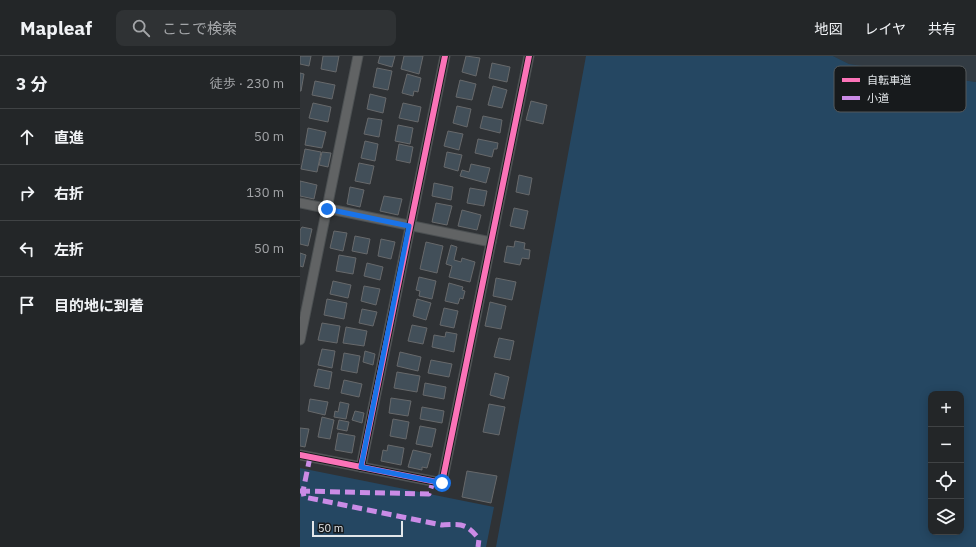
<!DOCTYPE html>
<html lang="ja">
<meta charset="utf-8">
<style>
body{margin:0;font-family:"IBM Plex Sans","Noto Sans JP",sans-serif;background:#2f3234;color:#f1f3f6}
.controls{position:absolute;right:12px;bottom:12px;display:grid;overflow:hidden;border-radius:8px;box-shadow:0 2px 10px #0003}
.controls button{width:36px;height:36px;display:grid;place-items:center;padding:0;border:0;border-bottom:1px solid #404345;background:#232628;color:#f1f3f6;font:20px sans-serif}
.scale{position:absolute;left:12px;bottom:10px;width:91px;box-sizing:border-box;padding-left:4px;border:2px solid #e3e7ea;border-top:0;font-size:11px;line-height:14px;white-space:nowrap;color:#e3e7ea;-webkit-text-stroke:3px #171a1c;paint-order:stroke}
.stop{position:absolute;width:12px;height:12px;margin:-9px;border:3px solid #1a73e8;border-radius:50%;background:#fff}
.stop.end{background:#1a73e8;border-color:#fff;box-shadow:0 1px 4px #0008}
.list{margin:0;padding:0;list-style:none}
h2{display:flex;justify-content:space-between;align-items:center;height:52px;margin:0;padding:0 16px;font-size:17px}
h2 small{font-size:13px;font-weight:400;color:#a3a5a8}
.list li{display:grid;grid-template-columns:26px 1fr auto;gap:12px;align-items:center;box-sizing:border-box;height:56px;padding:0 16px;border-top:1px solid #404345}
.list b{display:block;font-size:15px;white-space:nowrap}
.list em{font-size:13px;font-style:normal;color:#a3a5a8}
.icon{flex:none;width:22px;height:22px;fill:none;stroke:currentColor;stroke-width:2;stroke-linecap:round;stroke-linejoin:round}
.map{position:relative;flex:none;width:676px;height:491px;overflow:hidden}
header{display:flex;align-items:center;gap:24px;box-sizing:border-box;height:56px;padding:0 20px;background:#232628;border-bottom:1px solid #404345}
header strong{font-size:19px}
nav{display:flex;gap:22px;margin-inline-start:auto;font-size:14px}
.search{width:280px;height:36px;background:#2f3234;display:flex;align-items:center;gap:10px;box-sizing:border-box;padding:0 14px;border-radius:8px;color:#a3a5a8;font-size:15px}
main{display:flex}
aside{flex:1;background:#232628}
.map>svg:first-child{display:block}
.built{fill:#323b43}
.green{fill:#254762;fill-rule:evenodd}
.building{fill:#424f59;stroke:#67696b}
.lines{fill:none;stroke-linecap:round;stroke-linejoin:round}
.street-casing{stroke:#4c5052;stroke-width:11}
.street{stroke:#616364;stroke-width:9}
.quiet{stroke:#ca8be6;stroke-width:5;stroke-dasharray:10 5;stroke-linecap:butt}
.cycleway-casing{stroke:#171a1c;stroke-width:8}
.cycleway{stroke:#fb73b8;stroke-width:6}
.route{stroke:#1a73e8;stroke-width:5}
.key{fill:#171a1c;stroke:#54585a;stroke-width:1}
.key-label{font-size:11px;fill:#e3e7ea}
</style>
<header>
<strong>Mapleaf</strong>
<div class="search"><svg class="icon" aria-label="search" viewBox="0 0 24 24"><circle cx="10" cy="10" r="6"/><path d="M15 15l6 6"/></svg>ここで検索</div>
<nav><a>地図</a><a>レイヤ</a><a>共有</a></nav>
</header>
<main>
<aside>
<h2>3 分<small>徒歩 · 230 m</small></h2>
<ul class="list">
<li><svg class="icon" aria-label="ahead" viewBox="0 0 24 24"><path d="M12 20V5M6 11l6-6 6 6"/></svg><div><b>直進</b></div><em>50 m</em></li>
<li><svg class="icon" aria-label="right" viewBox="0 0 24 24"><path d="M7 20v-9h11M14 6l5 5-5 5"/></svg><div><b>右折</b></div><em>130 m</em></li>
<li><svg class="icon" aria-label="left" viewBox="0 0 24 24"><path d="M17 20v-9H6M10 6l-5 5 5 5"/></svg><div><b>左折</b></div><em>50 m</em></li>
<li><svg class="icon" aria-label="arrive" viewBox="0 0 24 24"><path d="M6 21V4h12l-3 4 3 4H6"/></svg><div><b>目的地に到着</b></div></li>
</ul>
</aside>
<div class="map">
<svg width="676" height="491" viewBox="0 0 676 491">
<rect width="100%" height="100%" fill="#2f3235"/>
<path class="built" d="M533,0H676V26L549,8Z"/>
<g class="green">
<path d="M286,0H533L549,8L676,26V491H196ZM631,338H661V476H631Z"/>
<path d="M0,412L194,451L186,491H0Z"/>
</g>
<g class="building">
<path d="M0,0H11L9,10L0,8Z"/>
<path d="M23,0H39L36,16L21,13Z"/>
<path d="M80,0H95L92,11L78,7Z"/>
<path d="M104,0H123L119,18L101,13Z"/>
<path d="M166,0L180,2L176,20L162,16Z"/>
<path d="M192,7L210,11L207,26L189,22Z"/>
<path d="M77,12L92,15L88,34L73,31Z"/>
<path d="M0,17L4,18L1,35H0Z"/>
<path d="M107,18L121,22L118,36L114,35L113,40L102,37Z"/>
<path d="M160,24L176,28L172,44L156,41Z"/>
<path d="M15,25L35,29L32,43L12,39Z"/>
<path d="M193,30L207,34L202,52L188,49Z"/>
<path d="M70,38L86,42L83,57L67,53Z"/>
<path d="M231,45L247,49L243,68L226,64Z"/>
<path d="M13,47L31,51L28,66L9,62Z"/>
<path d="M103,47L121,51L118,66L99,62Z"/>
<path d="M157,50L171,53L167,71L153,67Z"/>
<path d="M183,60L202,64L200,77L180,72Z"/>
<path d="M68,62L82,64L79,81L64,78Z"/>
<path d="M98,69L113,72L110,88L95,85Z"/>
<path d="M8,72L26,76L22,92L5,89Z"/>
<path d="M148,75L163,78L159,94L144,90Z"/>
<path d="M178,83L198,87L197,93H194L192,101L175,97Z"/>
<path d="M65,85L78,88L75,105L61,102Z"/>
<path d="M99,88L113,91L110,107L96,104Z"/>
<path d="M5,93L21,96L17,116L1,113Z"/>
<path d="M22,96L31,97L28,111L19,109Z"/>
<path d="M147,96L162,99L158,115L144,111Z"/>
<path d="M59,107L74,110L70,128L55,125Z"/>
<path d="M171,108L190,112L186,127L160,120L162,114L169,116Z"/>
<path d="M219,119L232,122L229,139L216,136Z"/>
<path d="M0,125L17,129L14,143L0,140Z"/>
<path d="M134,127L153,131L151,144L132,140Z"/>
<path d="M50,131L64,134L60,151L47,148Z"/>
<path d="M170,132L187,135L184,150L167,147Z"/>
<path d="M84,140L102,143L98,159L80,155Z"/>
<path d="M136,147L152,150L147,169L132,166Z"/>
<path d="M214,152L228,155L224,173L210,170Z"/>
<path d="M162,154L181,159L177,174L158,170Z"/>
<path d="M2,171L12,173L8,190L0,188V174Z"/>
<path d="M34,175L47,177L43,195L30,192Z"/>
<path d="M55,180L70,183L67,198L52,195Z"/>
<path d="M81,183L95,186L91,203L78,200Z"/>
<path d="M215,185L225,187L224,193L230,194L229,203L222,202L220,209L204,206L207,190L214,191Z"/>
<path d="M126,186L143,190L137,217L120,213Z"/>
<path d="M151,189L157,191L154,204L161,206L162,202L175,206L170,226L149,221L152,210L146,208Z"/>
<path d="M0,197L6,199L3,211L0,210Z"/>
<path d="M39,199L56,202L53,218L36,215Z"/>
<path d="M67,207L83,211L80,224L64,220Z"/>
<path d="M119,221L136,225L132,243L119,240L120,235L116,234Z"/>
<path d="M196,222L216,226L212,244L193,240Z"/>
<path d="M33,225L51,229L48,242L30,238Z"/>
<path d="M149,227L163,231L162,234L165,235L163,243L160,242L158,248L145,245Z"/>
<path d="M64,230L80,233L76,249L61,245Z"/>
<path d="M27,243L47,247L44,263L24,259Z"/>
<path d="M117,243L131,247L126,264L113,260Z"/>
<path d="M190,246L206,250L201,273L185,270Z"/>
<path d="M144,252L158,255L154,272L140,269Z"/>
<path d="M62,253L77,256L73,270L59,267Z"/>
<path d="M22,267L40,270L37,287L18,284Z"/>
<path d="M112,269L127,272L123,288L108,285Z"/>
<path d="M46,271L67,275L64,290L43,287Z"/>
<path d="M146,276L157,278L154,296L132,291L134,279L145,281Z"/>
<path d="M199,282L214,285L210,304L194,301Z"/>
<path d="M22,293L35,295L32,312L18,309Z"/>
<path d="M65,295L75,298L73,309L63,306Z"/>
<path d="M100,296L121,301L118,315L97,310Z"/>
<path d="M44,297L60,300L57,317L41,314Z"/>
<path d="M131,304L152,308L149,321L128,317Z"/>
<path d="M18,313L32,316L29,333L14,330Z"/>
<path d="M97,316L120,320L117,336L94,332Z"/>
<path d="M195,317L209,321L204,343L190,339Z"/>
<path d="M44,324L62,328L59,341L41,337Z"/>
<path d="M125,327L146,331L144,343L123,339Z"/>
<path d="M91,342L111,345L108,360L89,357Z"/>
<path d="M10,343L28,346L25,359L8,355Z"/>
<path d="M40,346L49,348L46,363L34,361L35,355L38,356Z"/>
<path d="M189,348L205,351L199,379L183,376Z"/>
<path d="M122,351L144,355L142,367L120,363Z"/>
<path d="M55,355L64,357L62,367L52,364Z"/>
<path d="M22,361L34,364L30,383L18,381Z"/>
<path d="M93,363L109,366L106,383L90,380Z"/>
<path d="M39,364L49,366L47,375L37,373Z"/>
<path d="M120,370L136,373L132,391L116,388Z"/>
<path d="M0,372L9,373L5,391L0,390Z"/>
<path d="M38,377L55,380L52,397L35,394Z"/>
<path d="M88,389L104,392L101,409L81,405L83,394L87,395Z"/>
<path d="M113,394L131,398L127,412L122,411V414L108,411Z"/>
<path d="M167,415L197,420L191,447L162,441Z"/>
</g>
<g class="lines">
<g class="street-casing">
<g id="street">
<path d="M0,147L191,186"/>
<path d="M0,284L58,0"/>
<path d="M0,399L142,427L229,0"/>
<path d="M61,411L145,0"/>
</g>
</g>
<use href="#street" class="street"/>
<g class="quiet">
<path d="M10,401L3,435L4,441L142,469C162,468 166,467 179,483L178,491"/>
<path d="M0,435L129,438L133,426"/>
</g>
<g class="cycleway-casing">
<g id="cycleway">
<path d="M0,399L142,427L229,0"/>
<path d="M61,411L145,0"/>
</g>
</g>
<use href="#cycleway" class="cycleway"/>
</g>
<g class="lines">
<path class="route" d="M27,153L109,170L61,411L142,427"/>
</g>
<rect x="534" y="10" width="132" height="46" rx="6" class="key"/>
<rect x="542" y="22" width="18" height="4" fill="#fb73b8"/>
<rect x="542" y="40" width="18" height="4" fill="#ca8be6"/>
<g class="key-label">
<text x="567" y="28">自転車道</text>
<text x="567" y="46">小道</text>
</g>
</svg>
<div class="controls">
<button>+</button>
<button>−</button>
<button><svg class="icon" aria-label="locate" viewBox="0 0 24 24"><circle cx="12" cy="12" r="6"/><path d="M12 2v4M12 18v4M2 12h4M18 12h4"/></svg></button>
<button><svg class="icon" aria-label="layers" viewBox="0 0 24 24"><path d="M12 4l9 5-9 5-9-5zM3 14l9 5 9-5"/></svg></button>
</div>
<div class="scale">50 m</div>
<div class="stop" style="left:142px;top:427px"></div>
<div class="stop end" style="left:27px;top:153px"></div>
</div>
</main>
